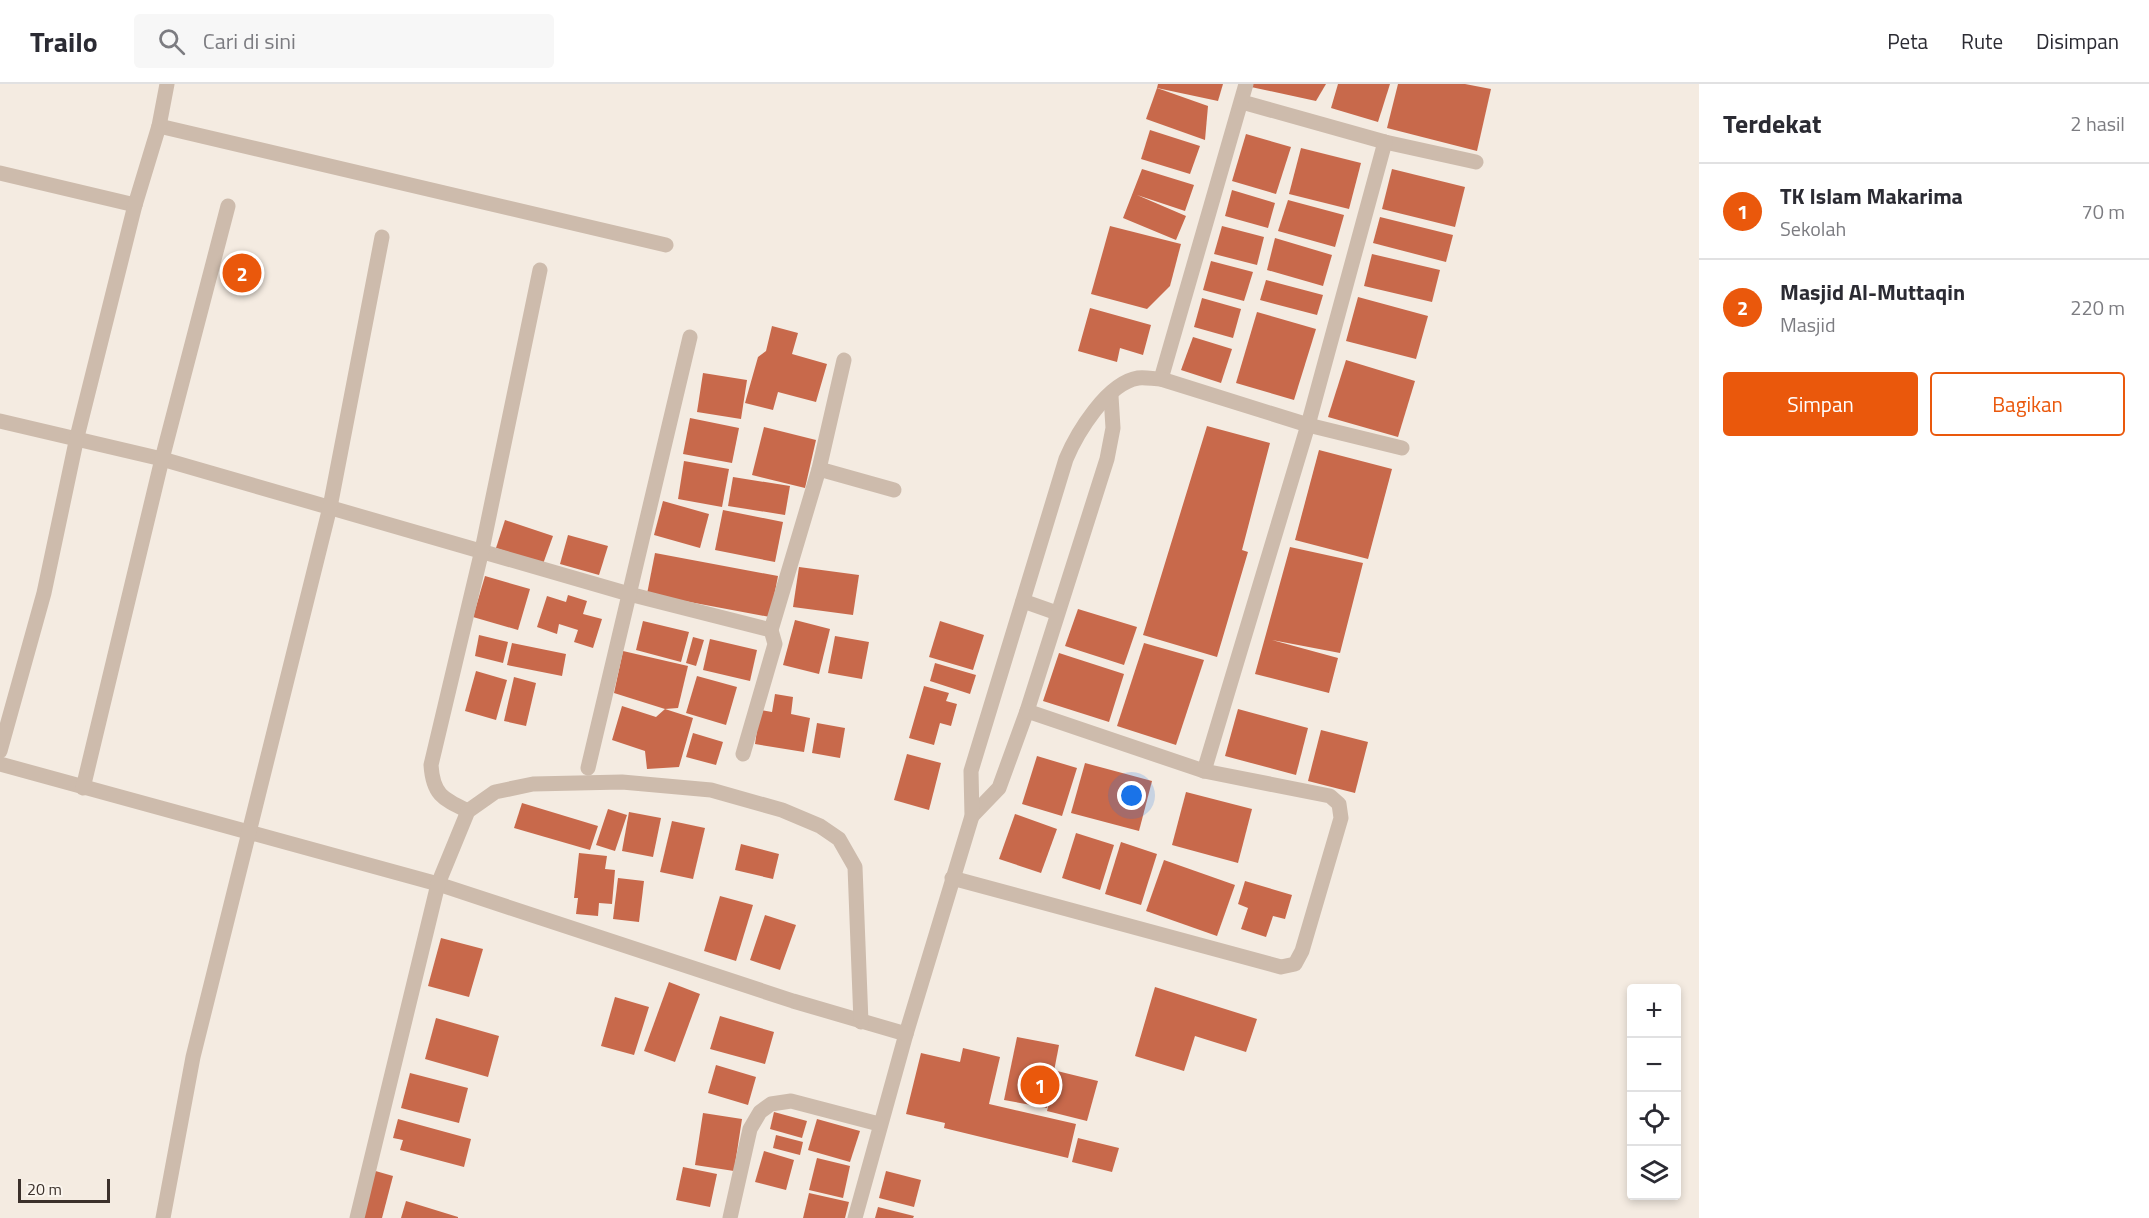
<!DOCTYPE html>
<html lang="id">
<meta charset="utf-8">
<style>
body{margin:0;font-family:"Titillium Web",sans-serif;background:#f7f7f7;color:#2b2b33}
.controls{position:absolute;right:18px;bottom:18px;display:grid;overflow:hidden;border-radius:6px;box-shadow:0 3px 9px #0003}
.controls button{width:54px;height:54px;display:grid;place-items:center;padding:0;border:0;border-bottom:2px solid #e1e1e2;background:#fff;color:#2b2b33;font:30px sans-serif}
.scale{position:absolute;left:18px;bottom:15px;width:92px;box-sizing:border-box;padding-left:6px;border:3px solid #3b302b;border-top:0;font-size:16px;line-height:21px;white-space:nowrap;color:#3b302b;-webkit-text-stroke:4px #fbf5ee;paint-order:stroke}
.you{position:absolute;left:1132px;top:712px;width:21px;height:21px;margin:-15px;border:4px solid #fff;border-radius:50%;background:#1a73e8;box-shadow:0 0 0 9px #1a73e833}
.badge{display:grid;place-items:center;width:39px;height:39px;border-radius:50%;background:#ea580c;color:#fff;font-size:20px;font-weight:700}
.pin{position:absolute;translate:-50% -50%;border:3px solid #fff;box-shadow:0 2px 6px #0006}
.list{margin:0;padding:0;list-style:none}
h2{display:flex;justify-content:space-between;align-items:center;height:78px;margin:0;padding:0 24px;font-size:26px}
h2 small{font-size:20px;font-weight:400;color:#7c7c81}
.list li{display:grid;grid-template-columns:39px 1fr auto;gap:18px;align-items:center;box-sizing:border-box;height:96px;padding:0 24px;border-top:2px solid #e1e1e2}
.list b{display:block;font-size:22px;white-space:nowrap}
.list p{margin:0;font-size:20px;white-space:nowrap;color:#7c7c81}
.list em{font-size:20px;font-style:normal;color:#7c7c81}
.actions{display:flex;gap:12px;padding:18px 24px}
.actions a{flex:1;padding:14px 0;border:2px solid #ea580c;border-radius:6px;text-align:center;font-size:21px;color:#ea580c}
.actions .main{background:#ea580c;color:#fff}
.icon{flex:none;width:33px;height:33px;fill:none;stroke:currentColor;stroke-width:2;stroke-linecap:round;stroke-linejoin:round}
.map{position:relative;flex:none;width:1699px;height:1134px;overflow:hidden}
header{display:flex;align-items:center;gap:36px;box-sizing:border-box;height:84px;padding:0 30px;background:#fff;border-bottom:2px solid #e1e1e2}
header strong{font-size:28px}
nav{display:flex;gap:33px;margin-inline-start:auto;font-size:21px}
.search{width:420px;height:54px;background:#f7f7f7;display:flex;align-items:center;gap:15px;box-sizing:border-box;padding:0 21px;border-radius:6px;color:#7c7c81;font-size:22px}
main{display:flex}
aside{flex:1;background:#fff}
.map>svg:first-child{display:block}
.building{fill:#c8694b}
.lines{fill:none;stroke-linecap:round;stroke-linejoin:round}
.street{stroke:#cdbbac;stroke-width:15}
</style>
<header>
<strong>Trailo</strong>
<div class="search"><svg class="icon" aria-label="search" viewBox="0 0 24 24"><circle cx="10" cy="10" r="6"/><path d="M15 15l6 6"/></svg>Cari di sini</div>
<nav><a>Peta</a><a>Rute</a><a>Disimpan</a></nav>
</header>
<main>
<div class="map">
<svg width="1699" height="1134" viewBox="0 0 1699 1134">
<rect width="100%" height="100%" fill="#f4ebe1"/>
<g class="building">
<path d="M1158,0H1223L1218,17L1157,4Z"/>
<path d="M1252,0H1326L1316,17L1251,3Z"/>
<path d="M1338,0H1390L1378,38L1331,24Z"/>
<path d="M1398,0H1465L1491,5L1477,67L1387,44Z"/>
<path d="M1157,4L1208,22L1205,56L1146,35Z"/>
<path d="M1150,46L1200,62L1190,90L1141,75Z"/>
<path d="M1246,50L1291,63L1276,110L1232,97Z"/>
<path d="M1301,64L1361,79L1349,125L1289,110Z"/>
<path d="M1142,85L1194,101L1185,127L1137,111L1186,132L1176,156L1123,134Z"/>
<path d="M1392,85L1465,103L1455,143L1382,125Z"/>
<path d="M1232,106L1275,119L1268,144L1225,132Z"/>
<path d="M1288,116L1344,131L1335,163L1278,147Z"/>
<path d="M1380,133L1453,151L1446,178L1373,159Z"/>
<path d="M1110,142L1181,160L1170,202L1147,225L1091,210Z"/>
<path d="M1222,142L1264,153L1257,181L1214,170Z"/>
<path d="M1275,154L1332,171L1323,202L1267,186Z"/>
<path d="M1372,170L1440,186L1432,218L1364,202Z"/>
<path d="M1211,177L1253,188L1244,217L1203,206Z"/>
<path d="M1266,196L1323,211L1317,231L1260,216Z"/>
<path d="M1358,213L1428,232L1416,275L1346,257Z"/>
<path d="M1202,214L1241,225L1233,254L1194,243Z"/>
<path d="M1090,224L1151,241L1143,271L1120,264L1117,278L1078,267Z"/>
<path d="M1257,228L1316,245L1294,316L1236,299Z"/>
<path d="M772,242L798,249L792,270L827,280L816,318L778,308L773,326L745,319L758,273L766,267Z"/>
<path d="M1193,253L1232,265L1221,299L1181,286Z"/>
<path d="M1346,276L1415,297L1398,353L1328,333Z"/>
<path d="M703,289L747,296L741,335L697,328Z"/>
<path d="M690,334L739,344L732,379L683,370Z"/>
<path d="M1207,342L1270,359L1242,466L1248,468L1217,573L1143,551Z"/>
<path d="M764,343L816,356L805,404L752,391Z"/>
<path d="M1319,366L1392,385L1368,475L1295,456Z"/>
<path d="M684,377L729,385L722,423L678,415Z"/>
<path d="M733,393L790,402L785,431L728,422Z"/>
<path d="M663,417L709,430L700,464L654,451Z"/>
<path d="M723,426L783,438L775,478L715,466Z"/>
<path d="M505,436L553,452L543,480L496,464Z"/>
<path d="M568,451L608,462L599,491L560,480Z"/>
<path d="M1290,463L1363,479L1340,569L1272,556L1338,574L1329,609L1255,590Z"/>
<path d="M655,469L778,492L770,533L647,510Z"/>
<path d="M799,483L859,491L853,531L793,523Z"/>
<path d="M485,492L530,505L518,546L473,533Z"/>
<path d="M568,511L587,517L583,530L602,535L593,564L574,558L578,546L559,540L557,550L537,543L547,512L566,518Z"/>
<path d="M1078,525L1137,543L1124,581L1065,562Z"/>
<path d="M795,536L830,545L819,590L783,581Z"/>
<path d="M643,537L689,548L681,578L636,566Z"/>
<path d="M940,537L984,551L973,586L929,573Z"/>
<path d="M479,551L508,558L503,579L475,572Z"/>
<path d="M835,552L869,558L862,595L828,589Z"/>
<path d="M693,553L704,556L696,582L686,579Z"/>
<path d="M710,555L757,566L750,597L703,586Z"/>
<path d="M512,559L566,570L562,592L507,581Z"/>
<path d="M1144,559L1204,576L1176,661L1117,642Z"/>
<path d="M623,567L688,582L678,624L665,625L614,609Z"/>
<path d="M1059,569L1124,590L1109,638L1043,617Z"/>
<path d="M935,579L976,591L970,610L930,597Z"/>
<path d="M476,587L507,596L496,636L465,627Z"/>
<path d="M697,592L737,603L726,641L686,629Z"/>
<path d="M514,593L536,599L526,642L504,637Z"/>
<path d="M924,602L949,609L946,617L957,620L951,642L940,639L934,661L909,654Z"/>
<path d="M775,610L793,613L791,630L810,634L804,668L755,660L760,626L772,628Z"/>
<path d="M622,622L656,633L665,625L693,634L679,683L647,685L645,667L612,656Z"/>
<path d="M1238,625L1308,644L1296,691L1225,672Z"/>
<path d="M817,639L845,644L840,674L812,669Z"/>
<path d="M1321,646L1368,658L1355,709L1308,697Z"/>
<path d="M693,649L723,658L716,681L686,673Z"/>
<path d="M907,670L941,679L929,726L894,716Z"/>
<path d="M1037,672L1077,684L1062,732L1022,720Z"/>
<path d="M1085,679L1152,697L1139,747L1071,729Z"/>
<path d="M1186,708L1252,725L1238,779L1172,761Z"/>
<path d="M522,719L598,742L590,766L514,744Z"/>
<path d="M608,725L627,731L615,767L596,761Z"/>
<path d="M629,728L661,734L653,773L622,767Z"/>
<path d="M1015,730L1057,745L1041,789L999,775Z"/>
<path d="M672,737L705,744L693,795L660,788Z"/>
<path d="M1076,749L1114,761L1100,806L1062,794Z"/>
<path d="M1121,758L1157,770L1141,821L1105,810Z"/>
<path d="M741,760L779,770L773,795L735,786Z"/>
<path d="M579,769L607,772L605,785L615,786L612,820L599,819L598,832L576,830L578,814H574Z"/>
<path d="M1164,776L1235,801L1217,852L1146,827Z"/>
<path d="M618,794L644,797L639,838L613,835Z"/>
<path d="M1245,797L1292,811L1285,835L1273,832L1266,853L1241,845L1248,824L1238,820Z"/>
<path d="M720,812L753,821L736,877L704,867Z"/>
<path d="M765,831L796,841L780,886L750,876Z"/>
<path d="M441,854L483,865L469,913L428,902Z"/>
<path d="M669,898L700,910L675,978L644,967Z"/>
<path d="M1155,903L1257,935L1246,968L1195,952L1184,987L1135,972Z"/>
<path d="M615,913L649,923L634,971L601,962Z"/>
<path d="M720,932L774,948L765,980L710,965Z"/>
<path d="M436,934L499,952L488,993L425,975Z"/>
<path d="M1017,953L1059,961L1047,1024L1004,1016Z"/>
<path d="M963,964L1000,973L989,1020L1076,1040L1068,1074L944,1044L945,1039L906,1030L921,969L960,978Z"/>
<path d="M716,981L756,993L748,1021L708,1009Z"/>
<path d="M1057,987L1098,997L1087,1037L1047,1027Z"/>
<path d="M410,989L468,1004L459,1039L401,1024Z"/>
<path d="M774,1028L807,1037L802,1054L770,1045Z"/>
<path d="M703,1029L742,1035L734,1087L695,1081Z"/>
<path d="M398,1035L471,1055L464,1083L400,1066L403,1056L393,1054Z"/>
<path d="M817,1035L860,1047L850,1078L808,1066Z"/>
<path d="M776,1051L803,1058L800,1071L773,1064Z"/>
<path d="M1078,1054L1119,1064L1112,1088L1072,1078Z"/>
<path d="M764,1067L794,1076L786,1106L755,1098Z"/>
<path d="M817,1074L850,1082L843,1114L809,1106Z"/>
<path d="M683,1083L717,1090L710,1123L676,1116Z"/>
<path d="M372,1086L393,1092L382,1134H359Z"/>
<path d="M886,1087L921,1096L914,1123L879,1114Z"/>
<path d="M809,1109L849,1118L845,1134H803Z"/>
<path d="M406,1117L458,1133V1134H401Z"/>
<path d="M878,1123L914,1132L913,1134H875Z"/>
</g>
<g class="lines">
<g class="street">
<path d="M1242,18L1385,58L1476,78"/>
<path d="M159,42L666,161"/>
<path d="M0,89L135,121"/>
<path d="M1161,295L1246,0"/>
<path d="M0,337L162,375L629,510L771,546L775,560L743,670"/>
<path d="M819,385L894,406"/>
<path d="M1023,517L1057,529"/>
<path d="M771,546L819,385L844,276"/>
<path d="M0,667L44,509L77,353L135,121L159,42L167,0"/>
<path d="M0,680L438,800L793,917L906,950L855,1134"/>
<path d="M588,684L690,253"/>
<path d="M1204,687L1308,341L1385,58"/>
<path d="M83,704L162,375L228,122"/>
<path d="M468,727C443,715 433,711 431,681L482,466L540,186"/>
<path d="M972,732L999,704L1027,627L1107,375L1113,344L1111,312"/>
<path d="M952,794L1281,883L1295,880L1302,867L1341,734L1339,720L1330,712L1204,687L1027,627"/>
<path d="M906,950L972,732L971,687L1066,375C1077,349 1107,299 1138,294C1145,293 1154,295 1161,295L1308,341L1402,364"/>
<path d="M163,1134L193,973L330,423L382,153"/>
<path d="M357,1134L438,800L468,727L495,708L533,700L622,698L711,706L782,726L820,742L839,755L855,783L861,938"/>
<path d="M730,1134L750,1045L760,1028L771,1020L791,1017L879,1040"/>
</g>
</g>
</svg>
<div class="controls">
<button>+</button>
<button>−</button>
<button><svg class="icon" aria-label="locate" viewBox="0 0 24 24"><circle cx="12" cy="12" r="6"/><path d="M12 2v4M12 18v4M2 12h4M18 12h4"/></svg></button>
<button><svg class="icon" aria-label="layers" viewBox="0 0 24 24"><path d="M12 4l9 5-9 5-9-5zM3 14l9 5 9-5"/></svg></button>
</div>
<div class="scale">20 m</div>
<div class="you"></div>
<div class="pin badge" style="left:1040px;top:1001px">1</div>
<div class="pin badge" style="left:242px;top:189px">2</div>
</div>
<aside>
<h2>Terdekat<small>2 hasil</small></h2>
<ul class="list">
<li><span class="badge">1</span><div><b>TK Islam Makarima</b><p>Sekolah</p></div><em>70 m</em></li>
<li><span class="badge">2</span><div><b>Masjid Al-Muttaqin</b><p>Masjid</p></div><em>220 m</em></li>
</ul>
<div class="actions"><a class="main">Simpan</a><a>Bagikan</a></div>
</aside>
</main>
